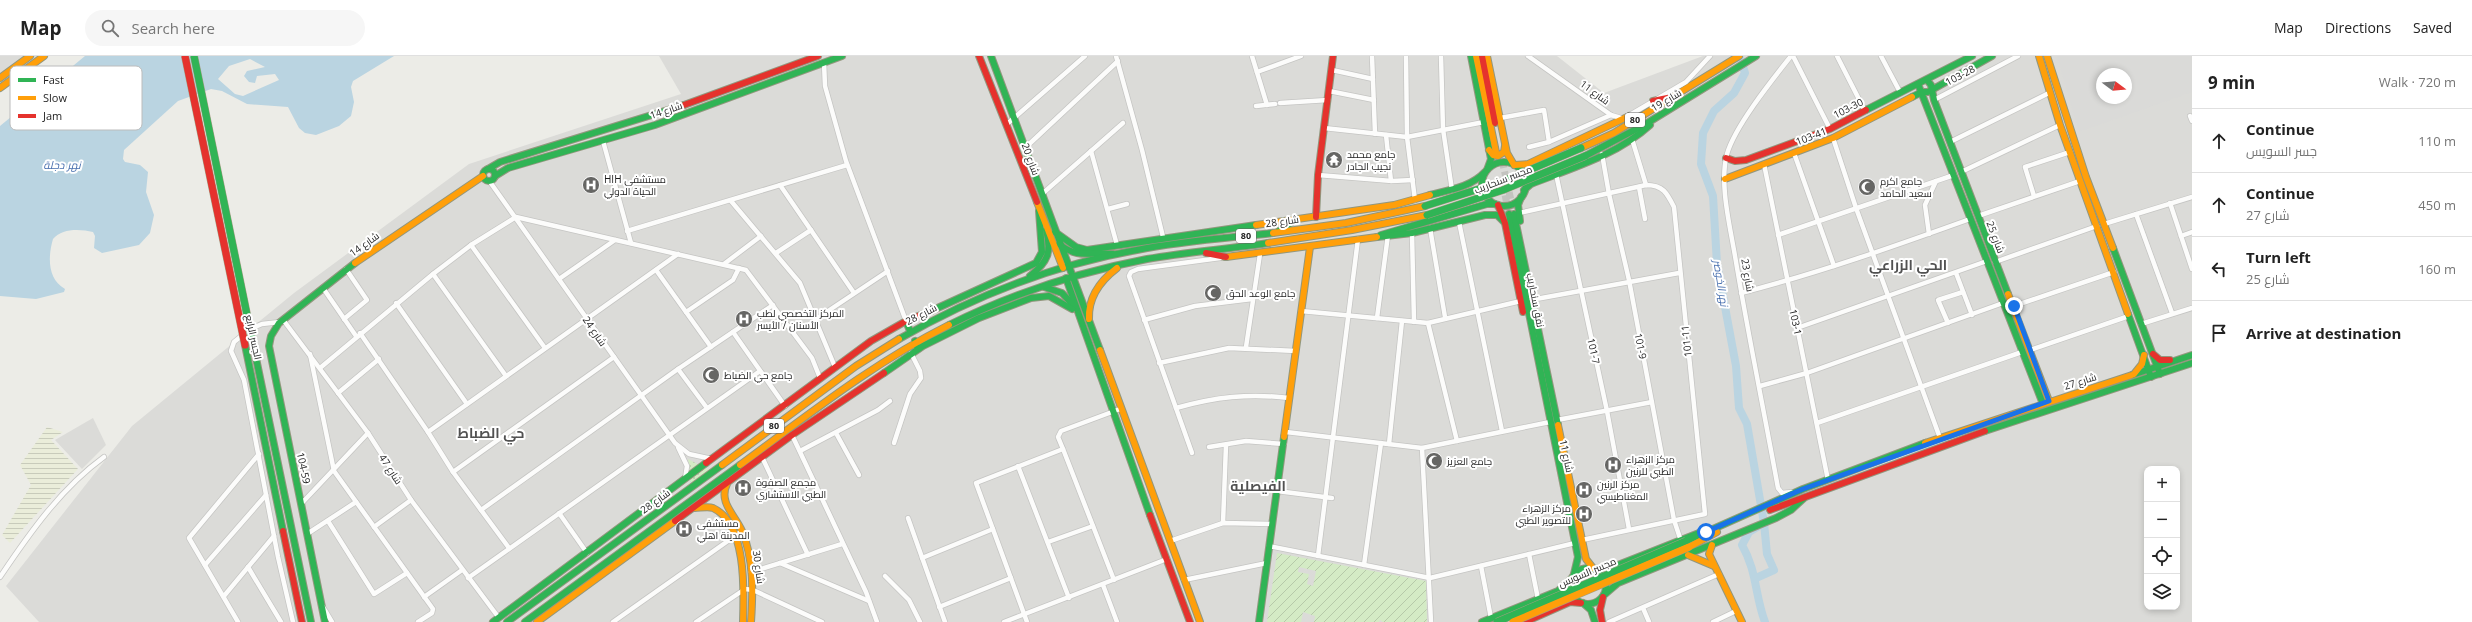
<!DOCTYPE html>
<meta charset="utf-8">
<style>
body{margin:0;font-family:"Open Sans",Cairo,sans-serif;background:#f6f6f6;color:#222}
.controls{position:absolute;right:12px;bottom:12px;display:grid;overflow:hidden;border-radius:8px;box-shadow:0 2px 6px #0003}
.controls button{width:36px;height:36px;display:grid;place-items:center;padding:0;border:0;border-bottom:1px solid #e0e0e0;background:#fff;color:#222;font:20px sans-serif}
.compass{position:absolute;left:2096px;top:12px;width:36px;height:36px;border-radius:50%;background:#fff;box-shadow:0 2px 6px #0003;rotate:106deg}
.stop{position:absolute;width:12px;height:12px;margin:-9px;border:3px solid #1a73e8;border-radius:50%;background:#fff}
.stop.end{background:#1a73e8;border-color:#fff;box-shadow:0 1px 4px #0008}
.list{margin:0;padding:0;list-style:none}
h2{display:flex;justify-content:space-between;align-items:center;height:52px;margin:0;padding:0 16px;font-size:17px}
h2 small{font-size:13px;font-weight:400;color:#767676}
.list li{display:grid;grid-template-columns:26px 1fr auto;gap:12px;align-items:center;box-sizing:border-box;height:64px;padding:0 16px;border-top:1px solid #e0e0e0}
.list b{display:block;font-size:15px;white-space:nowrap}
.list p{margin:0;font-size:13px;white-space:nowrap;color:#767676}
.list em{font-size:13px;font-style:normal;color:#767676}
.icon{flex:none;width:22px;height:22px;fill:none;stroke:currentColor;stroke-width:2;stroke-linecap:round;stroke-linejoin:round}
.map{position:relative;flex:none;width:2192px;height:566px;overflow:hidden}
header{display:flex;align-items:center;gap:24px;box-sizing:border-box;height:56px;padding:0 20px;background:#fff;border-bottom:1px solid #e0e0e0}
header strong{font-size:19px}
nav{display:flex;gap:22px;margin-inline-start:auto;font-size:14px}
.search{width:280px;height:36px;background:#f6f6f6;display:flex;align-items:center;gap:10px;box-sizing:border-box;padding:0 14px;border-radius:22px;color:#767676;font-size:15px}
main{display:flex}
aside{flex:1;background:#fff}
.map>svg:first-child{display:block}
.residential{fill:#dbdbd8;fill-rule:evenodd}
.religious{fill:#dadad8;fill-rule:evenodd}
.farmland{fill:url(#farmland-rules)}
.grass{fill:url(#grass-dots)}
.garden{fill:url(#garden-furrows);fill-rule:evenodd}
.water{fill:#bad4e1;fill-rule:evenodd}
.pier{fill:#dcdcda}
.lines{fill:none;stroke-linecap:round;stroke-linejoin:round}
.river{stroke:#bad4e1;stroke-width:8}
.primary-tunnel{stroke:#c3c3bf;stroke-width:7;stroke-dasharray:7 3.5;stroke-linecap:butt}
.street-casing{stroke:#c5c5c3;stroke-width:6}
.fast-casing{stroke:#92977e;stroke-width:8}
.slow-casing{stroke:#92977e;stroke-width:8}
.jam-casing{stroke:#92977e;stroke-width:8}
.street{stroke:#fcfcfb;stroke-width:4.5}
.fast{stroke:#30b455;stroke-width:6}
.slow{stroke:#ff9f0a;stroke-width:6}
.jam{stroke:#e5322d;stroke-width:6}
.fast-bridge-casing{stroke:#a39d83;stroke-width:8;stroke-linecap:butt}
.slow-bridge-casing{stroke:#a39d83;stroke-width:8;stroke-linecap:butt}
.jam-bridge-casing{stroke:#a39d83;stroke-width:8;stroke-linecap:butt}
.fast-bridge{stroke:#30b455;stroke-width:7}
.slow-bridge{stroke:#ff9f0a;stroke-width:7}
.jam-bridge{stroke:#e5322d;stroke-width:7}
.route{stroke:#1a73e8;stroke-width:5}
.labels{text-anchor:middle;stroke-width:4;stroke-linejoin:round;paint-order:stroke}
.shield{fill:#fff;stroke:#626262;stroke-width:1}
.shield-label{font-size:9px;font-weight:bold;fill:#1e1e1e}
.street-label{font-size:10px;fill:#1e1e1e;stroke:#fff}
.poi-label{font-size:10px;fill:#1e1e1e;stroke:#fff;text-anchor:start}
.water-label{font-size:11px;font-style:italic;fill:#4970af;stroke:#fff}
.district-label{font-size:14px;font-weight:bold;fill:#515151;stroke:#fff}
.key{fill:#fff;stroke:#bcbcbc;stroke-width:1}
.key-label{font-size:11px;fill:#1e1e1e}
</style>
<header>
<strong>Map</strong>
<div class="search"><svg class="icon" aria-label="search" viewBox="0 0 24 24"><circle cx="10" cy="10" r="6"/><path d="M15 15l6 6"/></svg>Search here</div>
<nav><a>Map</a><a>Directions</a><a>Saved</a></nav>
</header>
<main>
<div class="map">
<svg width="2192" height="566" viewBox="0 0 2192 566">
<defs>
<pattern id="farmland-rules" width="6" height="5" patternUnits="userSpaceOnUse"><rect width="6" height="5" fill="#eaedda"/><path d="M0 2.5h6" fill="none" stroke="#c8cbbb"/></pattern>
<pattern id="grass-dots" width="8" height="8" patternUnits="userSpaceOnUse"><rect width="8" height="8" fill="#d4ebc5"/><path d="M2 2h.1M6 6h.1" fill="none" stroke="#b6c9a9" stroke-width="1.8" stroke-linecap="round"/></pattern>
<pattern id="garden-furrows" width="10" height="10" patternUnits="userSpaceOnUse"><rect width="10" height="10" fill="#d4ebc5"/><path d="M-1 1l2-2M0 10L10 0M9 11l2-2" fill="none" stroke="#b6c9a9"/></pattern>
</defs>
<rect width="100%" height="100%" fill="#ecece7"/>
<g class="residential">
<path d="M0,0H39L0,30Z"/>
<path d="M659,0H1557L1604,37L1703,0H2192V566H39L6,530L132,370L294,237L469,108L681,38ZM2102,18H2126V42H2102ZM2147,413H2177V551H2147Z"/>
<path d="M93,362L106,389L82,413L55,384Z"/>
</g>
<path class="religious" d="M2057,0H2192V36L2079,76ZM2102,18H2126V42H2102Z"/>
<path class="farmland" d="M47,371L63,376L51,384L78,413L10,487L2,479L31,429L20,409Z"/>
<path class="grass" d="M688,403L709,414L691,427Z"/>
<path class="garden" d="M1277,497L1426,525L1427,566H1383L1380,564L1379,566H1314L1315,560L1303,556L1301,566H1267ZM1299,511L1316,515L1313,530L1307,528L1309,518L1298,516Z"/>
<path class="water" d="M85,0H394L353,25L351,31L354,46L351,60L339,70L316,79L305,77L299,72L288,51L247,48L222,35L211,33L178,45L124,94L123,103L125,106L140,109L148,116L146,136L154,159L150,177L139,189L102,197L94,192L95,180L93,176C80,173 62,172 53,183C48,200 47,223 65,233L64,236L36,243L0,240V70ZM250,3L265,11L247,15L244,20L249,26L255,27L257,20L275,18L279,24L243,40L235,38L218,23L229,10Z"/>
<path class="pier" d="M1770,445L1774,457L1717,481L1716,468Z"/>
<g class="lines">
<g class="river">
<path d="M1741,4L1745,17L1734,37L1714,55L1703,77L1701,108L1713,140L1717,208L1736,310L1739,352L1747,368L1764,467L1749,476L1742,489C1757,515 1755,540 1765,566"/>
<path d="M1756,522L1774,514L1767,498L1764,467"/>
</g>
<g class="primary-tunnel">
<path d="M1500,95L1514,158"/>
<path d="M1503,129L1509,158"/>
</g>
<g class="street-casing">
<g id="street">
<path d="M1116,0L1142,94L1163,181"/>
<path d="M1252,0L1267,49"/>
<path d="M1372,0L1375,78"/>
<path d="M1406,0L1407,81L1415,144"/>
<path d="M1441,0L1443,73L1452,134"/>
<path d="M1528,0L1611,59L1621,62"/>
<path d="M1791,0C1772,24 1735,70 1727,98C1719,127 1730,170 1735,200C1748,278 1764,355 1778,432L1782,437L1792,436"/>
<path d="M1793,0L1830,73"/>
<path d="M1837,0L1865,55"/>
<path d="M1881,0L1900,36"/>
<path d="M824,7L825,30L846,105L906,265"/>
<path d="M1332,14L1373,23"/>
<path d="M1257,16L1301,0"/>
<path d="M1329,35L1374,44"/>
<path d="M1934,44L2018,0"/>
<path d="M1280,47L1328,44"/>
<path d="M1256,50L1275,48"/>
<path d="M1628,60L1686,26L1710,0"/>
<path d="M2190,60L2192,65"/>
<path d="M1500,62L1544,54L1549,86"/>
<path d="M1007,68L1085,0"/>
<path d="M1324,72L1407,81L1484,66"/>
<path d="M1386,79L1391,125"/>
<path d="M1833,82L1856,152L1940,382"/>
<path d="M1632,83L1646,129"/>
<path d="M603,85L631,187"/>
<path d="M1950,86L2049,37"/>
<path d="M1529,91L1549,86L1611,59"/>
<path d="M1025,92L1118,5"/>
<path d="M1091,95L1117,189"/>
<path d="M1794,97L1834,210"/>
<path d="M1602,98L1609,138L1629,224L1674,464L1680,482"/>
<path d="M1764,108L1828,424"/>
<path d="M1961,116L2060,69"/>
<path d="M1556,118L1607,355L1629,473"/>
<path d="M1318,119L1392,125L1413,124"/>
<path d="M490,126L675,387L689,398L712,403"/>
<path d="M780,129L854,237"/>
<path d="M1639,131L1645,163"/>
<path d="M1042,138L1123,67"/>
<path d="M2034,140L2025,111L2070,96"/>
<path d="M731,145L800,227L835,311"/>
<path d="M2170,147L2192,213"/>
<path d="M1108,153L1127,148"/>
<path d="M1519,157L1646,129C1663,129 1667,137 1674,151L1705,458L1582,484"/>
<path d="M2136,158L2172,257"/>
<path d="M1978,160L2080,125"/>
<path d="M1459,166L1502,375"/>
<path d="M2104,168L2192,141"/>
<path d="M1430,172L1445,261"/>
<path d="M627,175L847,109"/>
<path d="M1412,177L1414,266"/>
<path d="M1929,178L1925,149L1936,125"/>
<path d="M1778,179L1954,119"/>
<path d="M2181,180L2192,176"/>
<path d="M471,189L545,292"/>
<path d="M776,197L811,174"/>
<path d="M1995,206L2097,170"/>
<path d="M724,208L761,180"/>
<path d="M656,214L711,291"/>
<path d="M1956,217L1972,259"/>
<path d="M433,218L506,320"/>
<path d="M559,223L615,184"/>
<path d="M323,232L356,280"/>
<path d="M1741,237C1819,217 1895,190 1970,163"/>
<path d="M1536,243L1679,217"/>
<path d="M396,247L467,348"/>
<path d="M2014,250L2114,216"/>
<path d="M1301,255L1428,267L1521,245"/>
<path d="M686,256L733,224L739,212"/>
<path d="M1377,262L1388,179"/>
<path d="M344,263L367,244L346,213"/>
<path d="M816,263L888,215"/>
<path d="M1144,264L1195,250L1252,243"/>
<path d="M284,265L368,377L411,444L499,562"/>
<path d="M280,266L262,268L250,273L234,286L231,295L244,324L278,501L293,566"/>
<path d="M1428,267L1457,385"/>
<path d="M1948,267L1938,244L1963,236"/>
<path d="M2141,268L2192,252"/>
<path d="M1797,272L1987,205"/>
<path d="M733,276L785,350"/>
<path d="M360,277L428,376L453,416L509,492"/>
<path d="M1246,291L1260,198"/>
<path d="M2030,294L2129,260"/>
<path d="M310,298L334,415L433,553L432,557L418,566"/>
<path d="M1159,307L1229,292L1296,295"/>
<path d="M320,312L433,218L471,189L516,161L746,214L812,302L820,322"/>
<path d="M678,313L707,352"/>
<path d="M1760,330L1807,317L2003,247"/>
<path d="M338,337L379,303"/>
<path d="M1176,352C1215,341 1249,337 1289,342"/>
<path d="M1557,364L1652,346"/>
<path d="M1817,367L2022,296"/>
<path d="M428,376L678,198"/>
<path d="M1286,376L1422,392L1550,366"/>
<path d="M836,377L859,419"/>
<path d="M792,379L866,536L877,566"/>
<path d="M894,387L910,338L921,322L920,315L911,297"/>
<path d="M1389,388L1402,265"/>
<path d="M678,391L687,410L685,423"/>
<path d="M1209,391L1246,385L1284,388"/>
<path d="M1422,392L1431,566"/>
<path d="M1063,393L1114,524"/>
<path d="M800,395L878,354L890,345"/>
<path d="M1192,397L1129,220L1131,216L1138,213L1220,202"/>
<path d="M762,401L808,499"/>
<path d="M1018,410L1069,542"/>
<path d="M453,416L614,301"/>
<path d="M1277,435L1332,442"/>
<path d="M301,448L368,377"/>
<path d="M481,454L678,313L773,249"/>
<path d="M559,457L587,497"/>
<path d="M908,462L945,566"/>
<path d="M328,465L374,538L407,517"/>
<path d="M1223,467L1226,389"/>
<path d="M374,471L411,444"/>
<path d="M307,478L356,446"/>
<path d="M1170,485L1223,467L1272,468"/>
<path d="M1048,486L1093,470"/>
<path d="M1269,490L1430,522L1575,487"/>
<path d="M1529,498L1538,543"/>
<path d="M1318,500L1358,183"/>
<path d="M922,502L993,473"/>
<path d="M780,507L869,545"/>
<path d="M205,509L266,439"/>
<path d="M1364,509L1381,387"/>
<path d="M1481,510L1491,562"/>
<path d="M248,511L281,566"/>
<path d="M751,516L842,488"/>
<path d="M885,520L909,544L920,566"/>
<path d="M0,521C29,478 61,432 104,401"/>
<path d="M468,522L760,315"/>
<path d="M1184,524L1267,507"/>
<path d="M1103,529L1117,566"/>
<path d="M224,540L274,480"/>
<path d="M424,541L462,514"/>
<path d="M323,551L332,566"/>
<path d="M939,551L1011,522"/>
<path d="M1643,552L1649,566"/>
<path d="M238,566L189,482L259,398"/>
<path d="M613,566L742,475"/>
<path d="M696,566L745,533L753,534L822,566"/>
<path d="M1004,566L1167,503"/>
<path d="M1027,566L976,427L1063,393L1058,381L1061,375L1120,353"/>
<path d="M1609,566L1719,518"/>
<path d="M1713,566L1736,555"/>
</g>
</g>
<g class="fast-casing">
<g id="fast">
<path d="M991,0L1100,294"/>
<path d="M1471,0L1491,103L1487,114"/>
<path d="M1927,24L1931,29L1934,44L2008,238"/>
<path d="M1918,28L2043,348"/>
<path d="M1912,41L1922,36H1928L1992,0"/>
<path d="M1866,54L1972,0"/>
<path d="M1585,100L1644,69L1756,0"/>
<circle cx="1504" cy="128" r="22"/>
<circle cx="489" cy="119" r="6"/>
<path d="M488,113L500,106L684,49"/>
<path d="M495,120L508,112L655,69L842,0"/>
<path d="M1524,134L1531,128C1572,112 1617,99 1650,69"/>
<path d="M1430,139C1450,134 1471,131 1485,116"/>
<path d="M1509,158L1578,501L1574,518"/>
<path d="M1514,158L1558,369"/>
<path d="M1520,165L1518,149L1521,141"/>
<path d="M1279,175L1295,164"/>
<path d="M1055,176L1076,191L1087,194L1256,169"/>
<path d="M1381,179L1487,148H1495"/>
<path d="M1377,181L1412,177L1485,159H1497L1504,166"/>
<path d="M1059,188C1079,204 1091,195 1113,198"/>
<path d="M2113,192L2160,318"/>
<path d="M1030,220C1048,206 1052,196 1046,174"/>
<path d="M1066,222L1150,459"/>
<path d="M1044,231L1062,237L1076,252"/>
<path d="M931,255L1036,207L1042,196L1039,155"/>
<path d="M2128,258L2151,321"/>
<path d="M906,265L910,275"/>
<path d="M949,269C1011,238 1079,216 1147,203C1187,196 1228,193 1268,187"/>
<path d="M252,283L311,566"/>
<path d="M899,283C972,241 1053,209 1137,194C1182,185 1228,182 1273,177"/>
<path d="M915,285L918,293"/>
<path d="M245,289L283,475"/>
<path d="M884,317L923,290L979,262L1031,242L1049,240L1072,253"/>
<path d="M2132,319L2192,299"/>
<path d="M1985,375L2192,307"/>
<path d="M1686,485L1803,433L1925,387"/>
<circle cx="1588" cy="530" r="18"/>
<path d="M1596,513L1618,509L1699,477"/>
<path d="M1604,539L1618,527L1776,462L1791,454L1804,442"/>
<path d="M1583,547L1591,554L1595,566"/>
<path d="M325,566L269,290L271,280L279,267L355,207"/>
<path d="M493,566L706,407"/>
<path d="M507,566L722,409"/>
<path d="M525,566L740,409"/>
<path d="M1259,566L1284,381"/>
<path d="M1482,566L1558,535L1571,523"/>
</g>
</g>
<g class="slow-casing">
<g id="slow">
<path d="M1476,0L1496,96"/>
<path d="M1487,0L1507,97L1514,109"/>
<path d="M2039,0L2060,69L2128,258"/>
<path d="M2047,0L2086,121L2113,192"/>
<path d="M0,22L30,0"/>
<path d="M0,32L44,0"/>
<path d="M1581,92L1614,77L1739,0"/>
<path d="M1489,94L1493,99L1498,100L1504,96L1505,90"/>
<path d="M1515,109L1528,108L1629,60"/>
<path d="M1725,123L1833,82L1912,41"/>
<path d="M1037,146L1063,212"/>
<path d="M1256,169L1394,149L1430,139"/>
<path d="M1273,177L1346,167L1425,150"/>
<path d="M1268,187L1352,174L1427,159"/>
<path d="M1226,201L1377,181"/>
<path d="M355,207L483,120"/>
<path d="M2008,238L2049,345"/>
<path d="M1089,263C1088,241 1100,225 1117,212"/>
<path d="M1100,294L1200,566"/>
<path d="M2134,318L2142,308L2144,299"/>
<path d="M1558,369L1586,503L1593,512"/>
<path d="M1284,381L1310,191"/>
<path d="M1925,387L2132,319"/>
<path d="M722,409L856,310L899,283"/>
<path d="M740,409C808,359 873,307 949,269"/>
<path d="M727,428C718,446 735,459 742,475C754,503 753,536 751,566"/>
<path d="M695,452C700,452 708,450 713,452C747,468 744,535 743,566"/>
<path d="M1712,489L1709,498L1742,566"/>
<path d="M1689,491L1717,476"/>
<path d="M1688,499L1714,510"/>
<path d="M537,566L675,465"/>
</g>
</g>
<g class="jam-casing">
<g id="jam">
<path d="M979,0L1037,146"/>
<path d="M1482,0L1495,67"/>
<path d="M1653,45L1672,41"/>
<path d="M684,49L818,0"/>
<path d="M1726,102L1735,105L1746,104L1830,73L1866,54"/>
<path d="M1498,149L1505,167L1523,256"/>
<path d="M1316,161L1318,119L1333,0"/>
<path d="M1206,197L1226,201"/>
<path d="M2153,298L2160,304H2170"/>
<path d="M706,407L871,285L906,265L931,255"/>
<path d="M1770,454L1985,375"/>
<path d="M1150,459L1190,566"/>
<path d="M675,465L792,379L884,317"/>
<path d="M283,475L302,566"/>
<path d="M1525,566L1570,546L1581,547"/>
<path d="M1602,566L1600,554L1603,541"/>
</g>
</g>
<use href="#street" class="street"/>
<use href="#fast" class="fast"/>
<use href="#slow" class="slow"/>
<use href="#jam" class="jam"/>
<g class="fast-bridge-casing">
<g id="fast-bridge">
<path d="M194,0L252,283"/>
<path d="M1425,150L1501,126L1581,92"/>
<path d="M1427,159L1503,134L1585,100"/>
<path d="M1497,566L1686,485"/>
</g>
</g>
<g class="slow-bridge-casing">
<path id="slow-bridge" d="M1513,566L1689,491"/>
</g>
<g class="jam-bridge-casing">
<path id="jam-bridge" d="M185,0L245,289"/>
</g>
<use href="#fast-bridge" class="fast-bridge"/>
<use href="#slow-bridge" class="slow-bridge"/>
<use href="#jam-bridge" class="jam-bridge"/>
</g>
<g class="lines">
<path class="route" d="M1706,476L1803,433L2049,345L2014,250"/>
</g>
<defs>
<g id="temple-disc" transform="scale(0.9)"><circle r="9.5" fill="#666664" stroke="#fff"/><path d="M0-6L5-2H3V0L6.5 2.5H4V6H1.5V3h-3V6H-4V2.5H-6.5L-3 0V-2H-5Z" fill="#fff"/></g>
<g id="hospital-disc" transform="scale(0.9)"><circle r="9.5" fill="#666664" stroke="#fff"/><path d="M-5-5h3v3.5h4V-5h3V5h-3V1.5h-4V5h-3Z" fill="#fff"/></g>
<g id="mosque-disc" transform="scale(0.9)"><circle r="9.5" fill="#666664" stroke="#fff"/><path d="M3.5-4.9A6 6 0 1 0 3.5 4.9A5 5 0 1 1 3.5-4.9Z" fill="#fff"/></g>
</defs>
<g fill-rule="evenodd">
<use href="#temple-disc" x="1334" y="104"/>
<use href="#hospital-disc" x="591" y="129"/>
<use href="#mosque-disc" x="1867" y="131"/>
<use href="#mosque-disc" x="1213" y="237"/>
<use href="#hospital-disc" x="744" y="263"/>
<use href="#mosque-disc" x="711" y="319"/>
<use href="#mosque-disc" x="1434" y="405"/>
<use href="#hospital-disc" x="1613" y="409"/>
<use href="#hospital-disc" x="743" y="432"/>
<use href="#hospital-disc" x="1584" y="434"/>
<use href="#hospital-disc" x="1584" y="458"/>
<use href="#hospital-disc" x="684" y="473"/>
</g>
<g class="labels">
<g class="shield">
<rect x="1625" y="57" width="20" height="14" rx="3"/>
<rect x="1236" y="173" width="20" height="14" rx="3"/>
<rect x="764" y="363" width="20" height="14" rx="3"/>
</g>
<g class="shield-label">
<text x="1635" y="67">80</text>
<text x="1246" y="183">80</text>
<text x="774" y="373">80</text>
</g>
<g class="street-label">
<text transform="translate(1960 19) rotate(-28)" y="4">103-28</text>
<text transform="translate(1595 36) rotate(36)" y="4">شارع 11</text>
<text transform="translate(1666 44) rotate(-31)" y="4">شارع 19</text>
<text transform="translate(1848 52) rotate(-27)" y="4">103-30</text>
<text transform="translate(666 54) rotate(-19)" y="4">شارع 14</text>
<text transform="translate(1811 80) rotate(-21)" y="4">103-41</text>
<text transform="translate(1031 103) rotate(70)" y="4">شارع 20</text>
<text transform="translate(1503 123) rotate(-21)" y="4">مجسر سنحاريب</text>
<text transform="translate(1282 165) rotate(-8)" y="4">شارع 28</text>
<text transform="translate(1996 181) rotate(69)" y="4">شارع 25</text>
<text transform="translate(364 188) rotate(-36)" y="4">شارع 14</text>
<text transform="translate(1748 219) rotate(80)" y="4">شارع 23</text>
<text transform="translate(1536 244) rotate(79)" y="4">نفق سنحاريب</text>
<text transform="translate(921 258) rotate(-27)" y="4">شارع 28</text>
<text transform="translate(1796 266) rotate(78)" y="4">103-1</text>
<text transform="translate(595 275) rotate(55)" y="4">شارع 24</text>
<text transform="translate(254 281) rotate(78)" y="4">الجسر الرابع</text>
<text transform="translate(1686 285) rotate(-96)" y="4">101-11</text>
<text transform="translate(1641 290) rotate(79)" y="4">101-9</text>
<text transform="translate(1594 295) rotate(78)" y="4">101-7</text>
<text transform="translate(2080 325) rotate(-18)" y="4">شارع 27</text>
<text transform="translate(1567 400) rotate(78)" y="4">شارع 11</text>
<text transform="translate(304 412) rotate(78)" y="4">104-59</text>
<text transform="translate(391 413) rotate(57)" y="4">شارع 47</text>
<text transform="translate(655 445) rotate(-36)" y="4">شارع 28</text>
<text transform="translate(759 511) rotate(82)" y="4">شارع 30</text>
<text transform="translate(1587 516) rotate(-23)" y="4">مجسر السويس</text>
</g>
<g class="poi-label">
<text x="1347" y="102">جامع محمد<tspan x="1347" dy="12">نجيب الجادر</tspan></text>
<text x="604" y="127">HIH مستشفى<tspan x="604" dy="12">الحياة الدولي</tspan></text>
<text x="1880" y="129">جامع اكرم<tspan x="1880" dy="12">سعيد الحامد</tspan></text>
<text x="1226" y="241">جامع الوعد الحق</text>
<text x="757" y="261">المركز التخصصي لطب<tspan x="757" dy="12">الأسنان / الأيسر</tspan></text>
<text x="724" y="323">جامع حي الضباط</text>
<text x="1626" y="407">مركز الزهراء<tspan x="1626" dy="12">الطبي للرنين</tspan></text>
<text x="1447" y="409">جامع العزيز</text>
<text x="756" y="430">مجمع الصفوة<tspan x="756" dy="12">الطبي الاستشاري</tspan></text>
<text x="1597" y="432">مركز الرنين<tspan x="1597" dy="12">المغناطيسي</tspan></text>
<text x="1571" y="456" text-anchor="end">مركز الزهراء<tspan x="1571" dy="12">للتصوير الطبي</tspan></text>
<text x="697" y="471">مستشفى<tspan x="697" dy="12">المدينة اهلي</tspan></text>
</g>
<g class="water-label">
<text x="62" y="113">نهر دجلة</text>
<text transform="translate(1721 227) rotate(81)" y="4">نهر الخوصر</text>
</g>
<g class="district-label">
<text x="1908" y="214">الحي الزراعي</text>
<text x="491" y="382">حي الضباط</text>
<text x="1258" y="435">الفيصلية</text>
</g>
</g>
<rect x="10" y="10" width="132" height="64" rx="6" class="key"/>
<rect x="18" y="22" width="18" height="4" fill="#30b455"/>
<rect x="18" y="40" width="18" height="4" fill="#ff9f0a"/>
<rect x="18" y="58" width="18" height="4" fill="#e5322d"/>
<g class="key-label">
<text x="43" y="28">Fast</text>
<text x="43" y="46">Slow</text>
<text x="43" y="64">Jam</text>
</g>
</svg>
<div class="controls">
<button>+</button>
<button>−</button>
<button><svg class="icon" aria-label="locate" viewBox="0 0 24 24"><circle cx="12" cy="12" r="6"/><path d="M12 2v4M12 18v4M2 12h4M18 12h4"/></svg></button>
<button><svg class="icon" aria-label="layers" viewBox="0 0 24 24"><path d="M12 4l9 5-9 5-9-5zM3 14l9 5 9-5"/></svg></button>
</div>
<svg class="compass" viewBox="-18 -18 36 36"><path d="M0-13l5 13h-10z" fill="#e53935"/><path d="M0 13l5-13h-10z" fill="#767676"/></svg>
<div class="stop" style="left:1706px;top:476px"></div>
<div class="stop end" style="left:2014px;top:250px"></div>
</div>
<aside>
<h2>9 min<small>Walk · 720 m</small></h2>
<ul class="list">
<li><svg class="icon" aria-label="ahead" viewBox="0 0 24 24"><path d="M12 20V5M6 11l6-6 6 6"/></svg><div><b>Continue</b><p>جسر السويس</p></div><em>110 m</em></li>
<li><svg class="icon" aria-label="ahead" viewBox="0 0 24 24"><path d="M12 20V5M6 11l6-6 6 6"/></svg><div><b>Continue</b><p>شارع 27</p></div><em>450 m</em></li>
<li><svg class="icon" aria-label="left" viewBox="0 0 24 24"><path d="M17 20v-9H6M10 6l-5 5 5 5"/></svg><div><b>Turn left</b><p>شارع 25</p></div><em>160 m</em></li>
<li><svg class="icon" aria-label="arrive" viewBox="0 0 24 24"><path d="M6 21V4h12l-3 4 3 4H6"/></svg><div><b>Arrive at destination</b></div></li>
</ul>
</aside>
</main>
